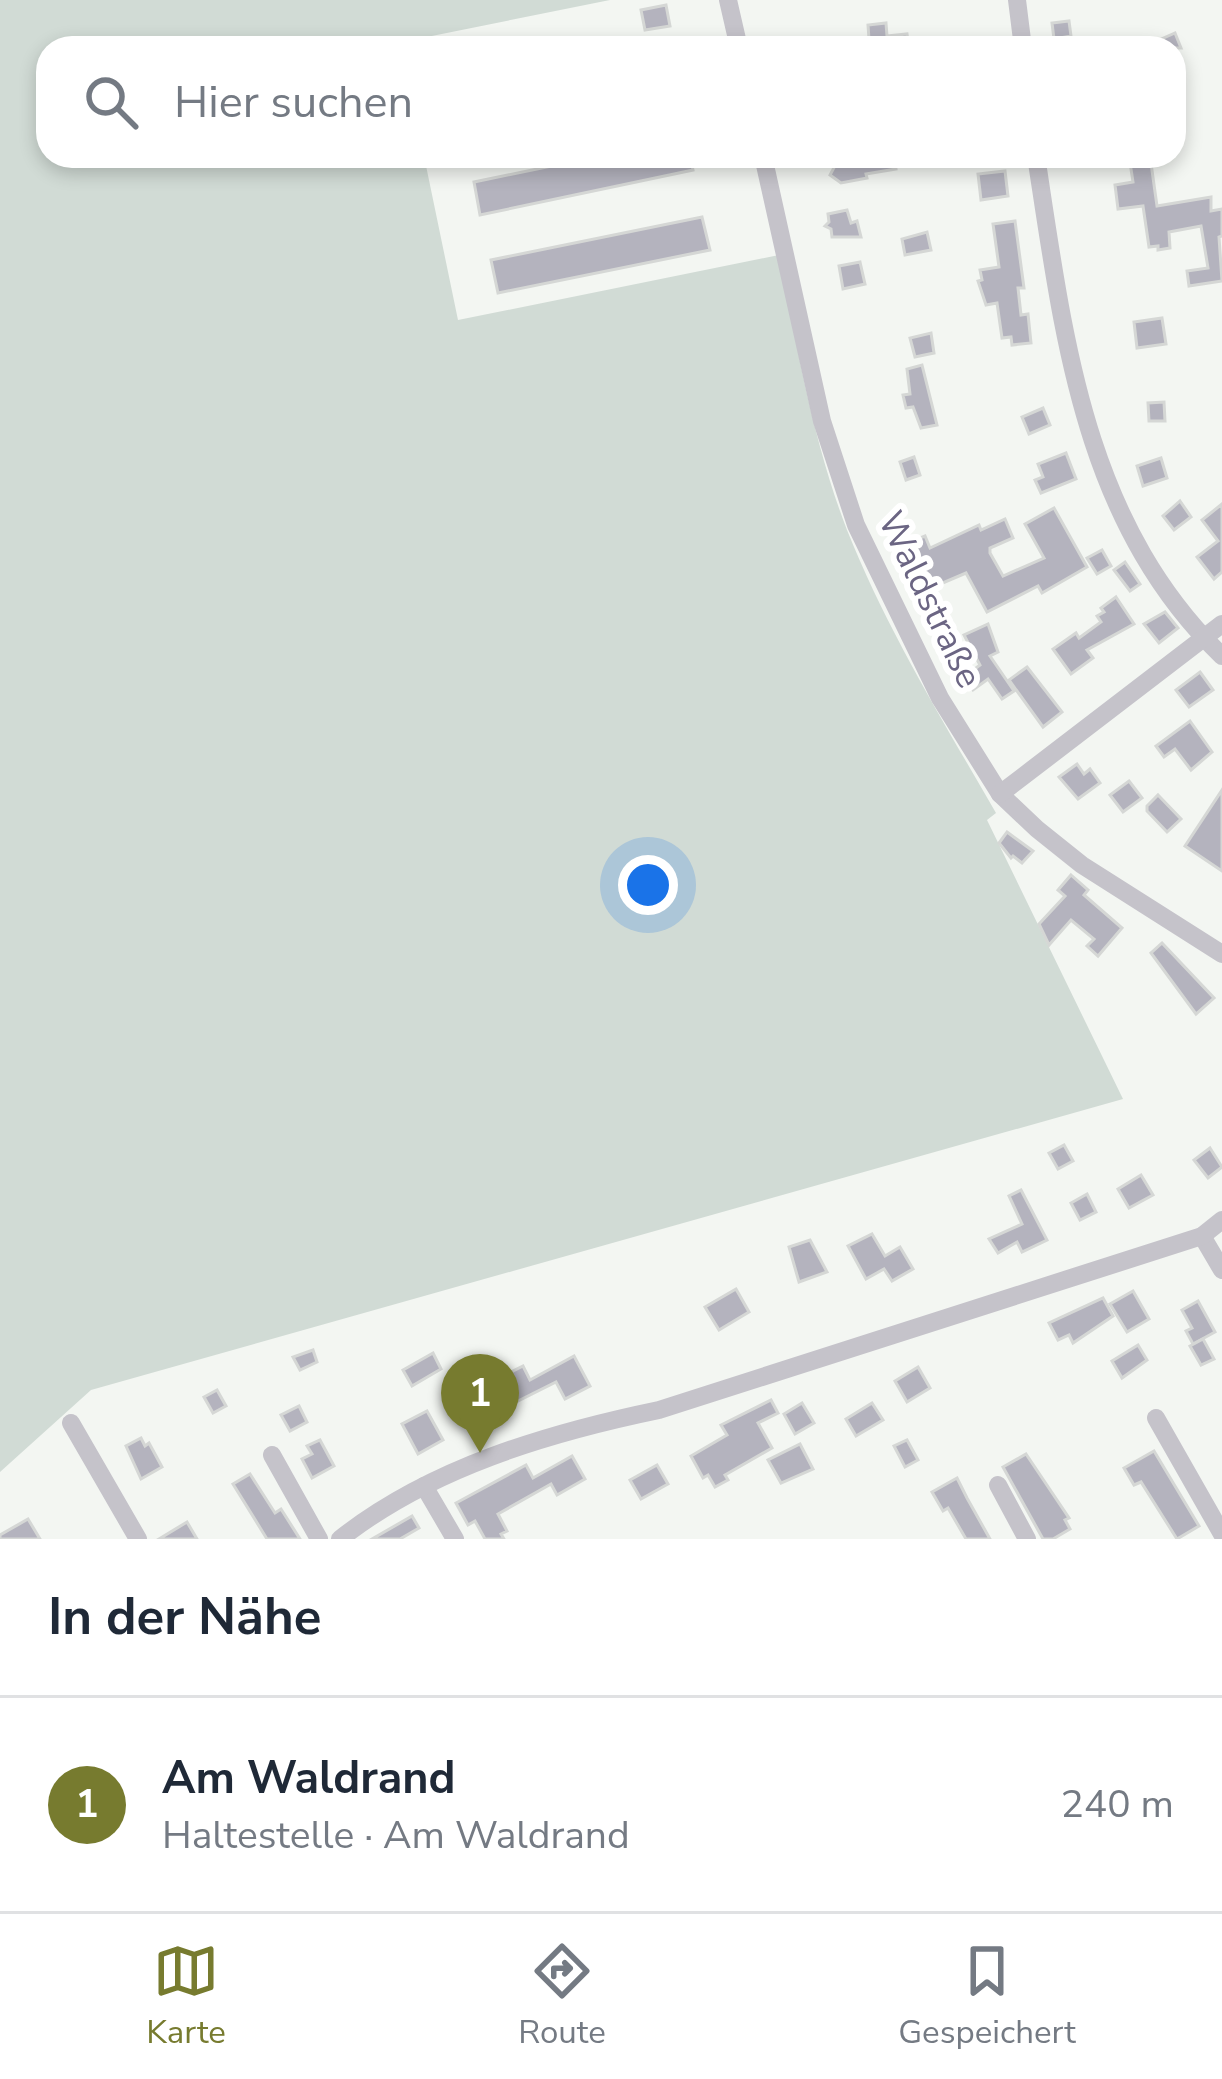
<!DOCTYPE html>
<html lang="de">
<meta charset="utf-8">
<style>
body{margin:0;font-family:"Nunito Sans",sans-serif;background:#f6f6f7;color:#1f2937}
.you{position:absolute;left:648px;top:885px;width:42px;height:42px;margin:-30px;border:9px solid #fff;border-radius:50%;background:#1a73e8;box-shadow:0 0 0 18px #1a73e833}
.badge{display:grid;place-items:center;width:78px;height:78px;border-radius:50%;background:#777b2f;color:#fff;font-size:39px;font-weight:700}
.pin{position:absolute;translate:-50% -99px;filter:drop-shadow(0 3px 6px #0008)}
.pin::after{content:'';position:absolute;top:63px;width:42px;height:36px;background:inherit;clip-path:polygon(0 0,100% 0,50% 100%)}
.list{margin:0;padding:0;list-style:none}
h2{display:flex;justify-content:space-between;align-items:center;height:156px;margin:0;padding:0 48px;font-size:51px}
h2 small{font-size:39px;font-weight:400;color:#747a83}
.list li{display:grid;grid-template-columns:78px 1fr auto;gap:36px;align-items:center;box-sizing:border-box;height:216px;padding:0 48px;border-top:3px solid #e0e1e3}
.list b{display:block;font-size:45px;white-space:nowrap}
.list p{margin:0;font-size:39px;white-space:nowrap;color:#747a83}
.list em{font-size:39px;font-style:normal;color:#747a83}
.icon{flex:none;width:66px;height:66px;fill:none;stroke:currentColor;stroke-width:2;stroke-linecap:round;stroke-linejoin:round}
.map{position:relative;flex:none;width:1222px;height:1539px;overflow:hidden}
.search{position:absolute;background:#fff;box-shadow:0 6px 18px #0003;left:36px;right:36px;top:36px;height:132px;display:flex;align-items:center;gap:30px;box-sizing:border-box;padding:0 42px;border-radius:36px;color:#747a83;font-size:45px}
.sheet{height:372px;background:#fff}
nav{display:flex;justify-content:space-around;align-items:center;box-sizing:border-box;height:168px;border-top:3px solid #e0e1e3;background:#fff;font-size:33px;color:#747a83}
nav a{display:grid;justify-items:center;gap:6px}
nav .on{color:#777b2f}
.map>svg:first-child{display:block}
.green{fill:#d1dbd5}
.building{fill:#b4b3be;stroke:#d5d7d5;stroke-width:3}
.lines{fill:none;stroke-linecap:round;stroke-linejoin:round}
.street{stroke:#c5c3ca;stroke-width:18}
.labels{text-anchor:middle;stroke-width:12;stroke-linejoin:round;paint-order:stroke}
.street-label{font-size:36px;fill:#6b6583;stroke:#fff}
</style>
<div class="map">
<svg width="1222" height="1539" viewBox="0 0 1222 1539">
<rect width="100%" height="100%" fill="#f3f6f2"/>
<path class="green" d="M0,0H610L402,42L403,48H48V156H424L458,320L779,255C797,346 813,442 847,530C886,628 943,721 996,813L987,820L1123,1099L91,1390L0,1472Z"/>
<g class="building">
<path d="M666,5L670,26L645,30L641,10Z"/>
<path d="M1069,21L1071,36L1054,39L1052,23Z"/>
<path d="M886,23L887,36L907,34L909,48H863L862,40L869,39L868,25Z"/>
<path d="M1175,33L1181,48H1141Z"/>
<path d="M600,156H690L693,170L480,215L474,182Z"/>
<path d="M867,156H894L896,169L866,174L867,178L841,183L830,175L837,162Z"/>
<path d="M1129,156H1150L1157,206L1211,197V211L1222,209V236L1219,237L1222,281L1189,286L1187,271L1208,268L1201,226L1169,232L1170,248L1158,250V246L1149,247L1143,206L1118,209L1115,185L1133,182Z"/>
<path d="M1005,171L1008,196L981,200L978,174Z"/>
<path d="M847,210L851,223L857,221L861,237H832L831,229L825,226L829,222L828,214Z"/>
<path d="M702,217L710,250L498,293L491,260Z"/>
<path d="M1015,221L1024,288H1018L1021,315L1028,314L1031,343L1012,345L1011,337L1002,338L997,303L986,305L978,281L982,280L980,270L999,267L993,224Z"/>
<path d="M927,232L931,250L905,255L902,239Z"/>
<path d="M860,262L865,284L843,289L839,266Z"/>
<path d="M1162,318L1166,344L1137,348L1134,322Z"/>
<path d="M931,333L934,353L915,357L910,338Z"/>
<path d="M922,365L937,425L921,428L913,407L906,408L903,395L910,394L907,369Z"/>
<path d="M1164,402L1165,421H1149L1148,403Z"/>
<path d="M1043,408L1050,425L1029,434L1022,417Z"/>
<path d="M1066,453L1076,479L1041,493L1035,480L1043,477L1038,464Z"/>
<path d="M914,457L920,475L906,480L900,462Z"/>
<path d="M1161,458L1167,478L1143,486L1137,466Z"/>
<path d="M1180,501L1191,517L1174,530L1163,516Z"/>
<path d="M1222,504V572L1214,579L1197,557L1218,541L1202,520Z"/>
<path d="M1054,508L1087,567L1042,593L1038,586L987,612L966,573L931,588L910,542L925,536L930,548L979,525L981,530L1005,519L1013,538L990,548V553L1003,576L1044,558L1025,524Z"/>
<path d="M1102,550L1111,566L1097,574L1087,558Z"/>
<path d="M1125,562L1140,584L1130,591L1114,570Z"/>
<path d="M1116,597L1134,624L1087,650L1093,658L1071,674L1053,649L1076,633L1079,638L1101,622L1097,616L1104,612L1101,608Z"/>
<path d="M1165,612L1178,628L1159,643L1144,624Z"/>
<path d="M988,624L998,652L990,656L1014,691L1002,699L988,679L973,690L964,677L980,665L964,635Z"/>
<path d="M1027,667L1062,712L1043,727L1009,680Z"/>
<path d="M1200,672L1213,690L1189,707L1176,690Z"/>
<path d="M1190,721L1212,752L1191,770L1175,749L1164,757L1156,746Z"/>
<path d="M1077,764L1084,774L1090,769L1100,783L1078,799L1059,777Z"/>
<path d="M1129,781L1142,798L1123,812L1110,795Z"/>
<path d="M1222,790V871L1185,846Z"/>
<path d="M1158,795L1181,819L1167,832L1147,811V806Z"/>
<path d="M1007,832L1033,851L1022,863L1013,856L1011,858L999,843Z"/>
<path d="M1071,875L1088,890L1084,895L1122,928L1098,956L1087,946L1094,939L1071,920L1049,945L1039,924L1065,896L1058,890Z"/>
<path d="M1162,943L1214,998L1196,1014L1151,953Z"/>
<path d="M1064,1145L1073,1161L1058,1169L1049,1153Z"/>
<path d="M1210,1148L1222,1167L1208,1178L1194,1160Z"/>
<path d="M1141,1175L1153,1195L1129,1208L1118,1189Z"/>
<path d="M1021,1190L1047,1240L1022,1252L1017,1242L998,1253L989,1239L1022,1224L1009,1196Z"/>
<path d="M1087,1194L1096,1212L1080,1220L1071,1203Z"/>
<path d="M872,1234L885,1256L900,1247L913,1269L892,1281L884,1269L866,1279L848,1246Z"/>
<path d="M810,1240L827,1272L799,1282L789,1247Z"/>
<path d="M736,1289L749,1312L719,1330L705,1307Z"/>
<path d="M1133,1291L1149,1319L1127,1332L1110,1304Z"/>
<path d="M1103,1298L1113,1316L1073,1343L1069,1335L1058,1340L1049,1323Z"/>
<path d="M1198,1301L1215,1332L1193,1344L1186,1331L1192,1328L1182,1310Z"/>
<path d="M1203,1339L1214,1359L1201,1365L1190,1346Z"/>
<path d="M1138,1345L1147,1360L1122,1378L1112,1361Z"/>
<path d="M313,1350L317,1362L300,1370L293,1357Z"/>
<path d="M433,1353L441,1369L412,1386L403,1370Z"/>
<path d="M574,1356L590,1386L565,1399L556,1382L512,1404L499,1378L523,1366L530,1380Z"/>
<path d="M918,1367L930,1388L907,1402L895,1381Z"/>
<path d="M217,1390L226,1406L213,1413L204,1397Z"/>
<path d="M771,1400L778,1413L758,1423L772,1448L725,1475L728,1480L715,1487L708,1475L703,1478L691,1456L727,1435L721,1425Z"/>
<path d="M802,1403L814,1423L795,1434L784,1414Z"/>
<path d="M872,1403L883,1420L856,1436L846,1419Z"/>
<path d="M299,1406L307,1422L290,1431L281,1415Z"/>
<path d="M427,1411L443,1440L418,1454L402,1424Z"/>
<path d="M141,1438L145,1446L149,1443L162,1467L141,1479L126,1446Z"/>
<path d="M320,1440L334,1466L312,1478L302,1459L312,1454L307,1446Z"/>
<path d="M907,1440L918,1460L905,1467L894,1446Z"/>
<path d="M800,1444L813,1469L781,1483L768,1460Z"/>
<path d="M1154,1451L1199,1526L1177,1539L1141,1482L1134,1485L1124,1468Z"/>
<path d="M1026,1454L1069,1518L1065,1520L1070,1529L1053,1539H1043L1003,1467Z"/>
<path d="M572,1456L585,1479L557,1495L551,1484L498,1514L507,1531L501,1534L504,1539H485L475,1521L468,1525L456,1503L526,1465L533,1478Z"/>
<path d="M657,1465L668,1484L641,1499L630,1480Z"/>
<path d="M250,1474L275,1513L281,1509L300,1539H267L233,1484Z"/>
<path d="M957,1478L967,1498L990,1539H966L948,1508L943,1511L932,1492Z"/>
<path d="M412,1516L419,1528L400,1539H372Z"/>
<path d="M28,1519L40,1539H0V1535Z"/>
<path d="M187,1522L197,1539H159Z"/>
</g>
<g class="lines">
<g class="street">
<path d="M728,0L739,48"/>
<path d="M1017,0L1023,48"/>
<path d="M763,156L822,421L856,525L940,698L1000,794L1037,829L1082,865L1222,954"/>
<path d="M1036,156C1064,337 1083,521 1222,656"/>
<path d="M1000,794L1222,624"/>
<path d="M1202,1236L1222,1270"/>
<path d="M1156,1418L1222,1534"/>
<path d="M71,1423L138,1539"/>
<path d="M272,1455L319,1539"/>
<path d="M998,1485L1027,1539"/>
<path d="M424,1486L455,1539"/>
<path d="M340,1539C430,1468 548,1433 659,1410L1202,1236L1222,1220"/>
</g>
</g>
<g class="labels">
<g class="street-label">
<text transform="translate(931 599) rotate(64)" y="13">Waldstraße</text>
</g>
</g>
</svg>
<div class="you"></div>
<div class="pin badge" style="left:480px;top:1453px">1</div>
<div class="search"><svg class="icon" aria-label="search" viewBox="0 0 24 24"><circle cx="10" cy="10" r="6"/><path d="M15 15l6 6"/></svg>Hier suchen</div>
</div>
<section class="sheet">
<h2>In der Nähe<small></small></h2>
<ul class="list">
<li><span class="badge">1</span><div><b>Am Waldrand</b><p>Haltestelle · Am Waldrand</p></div><em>240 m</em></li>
</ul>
</section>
<nav>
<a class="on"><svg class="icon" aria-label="map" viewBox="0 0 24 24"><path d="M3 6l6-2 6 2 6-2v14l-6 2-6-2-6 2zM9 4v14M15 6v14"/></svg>Karte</a>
<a><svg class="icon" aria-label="directions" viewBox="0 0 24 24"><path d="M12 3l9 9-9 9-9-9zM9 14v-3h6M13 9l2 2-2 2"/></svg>Route</a>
<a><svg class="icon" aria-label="saved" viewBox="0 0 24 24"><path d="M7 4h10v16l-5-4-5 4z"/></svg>Gespeichert</a>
</nav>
